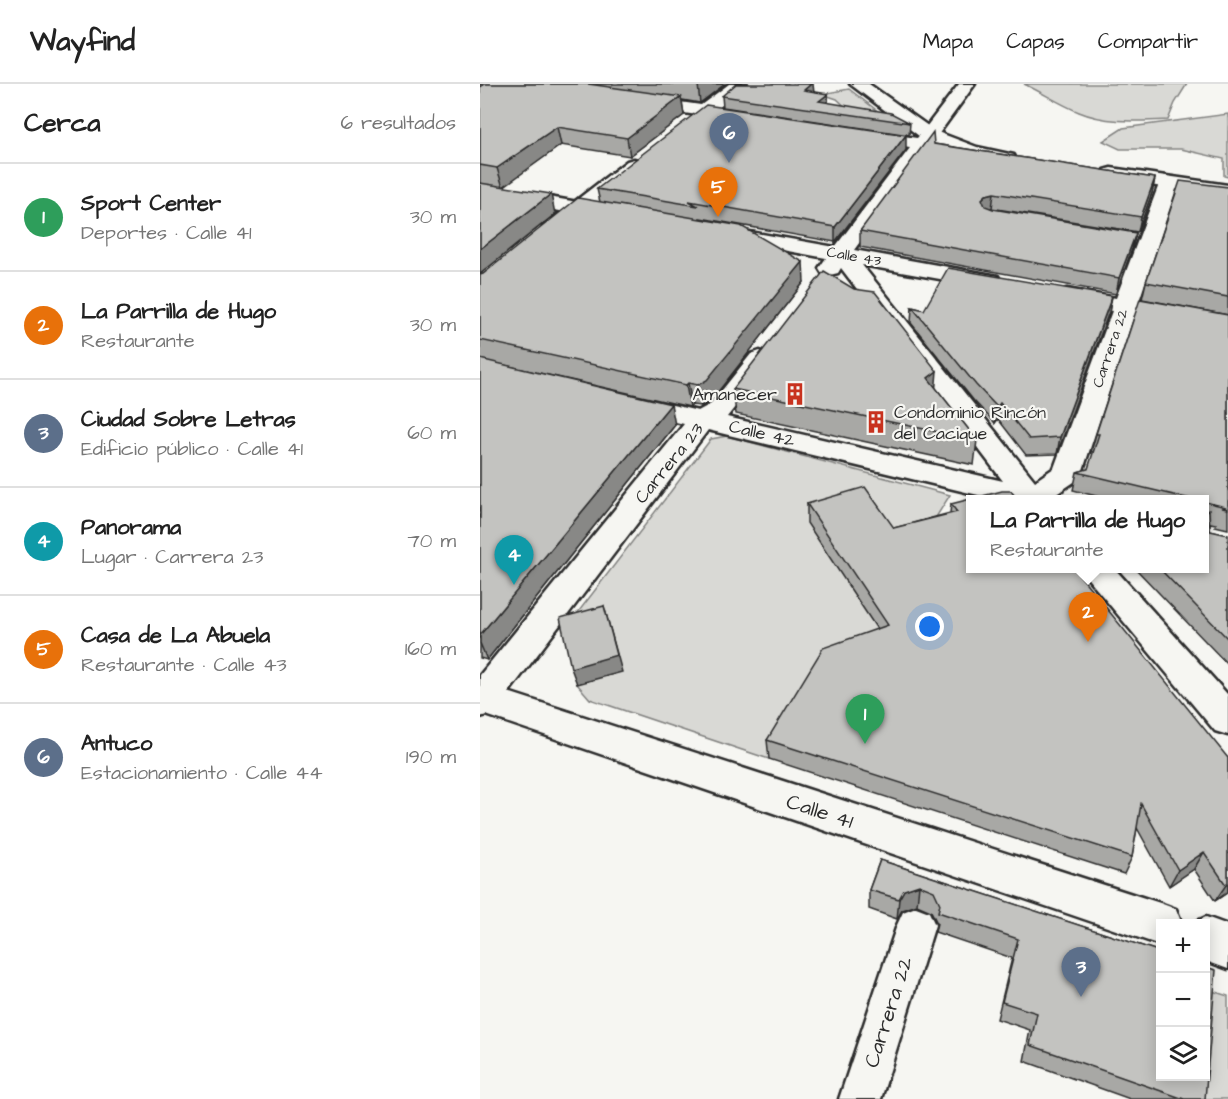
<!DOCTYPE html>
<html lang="es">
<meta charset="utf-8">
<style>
body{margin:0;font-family:"Architects Daughter",sans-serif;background:#f2f2f2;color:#222}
.controls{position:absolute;right:18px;bottom:18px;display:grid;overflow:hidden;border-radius:0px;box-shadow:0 3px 15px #0003}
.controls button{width:54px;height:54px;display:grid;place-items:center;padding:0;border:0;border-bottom:2px solid #e0e0e0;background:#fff;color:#222;font:30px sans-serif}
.you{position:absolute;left:450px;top:543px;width:21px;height:21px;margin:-15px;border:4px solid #fff;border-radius:50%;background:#1a73e8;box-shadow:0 0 0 9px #1a73e833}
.badge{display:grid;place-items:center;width:39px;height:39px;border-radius:50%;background:#c8321e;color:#fff;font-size:20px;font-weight:700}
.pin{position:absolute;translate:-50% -50px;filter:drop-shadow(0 2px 3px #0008)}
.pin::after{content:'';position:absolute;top:32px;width:21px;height:18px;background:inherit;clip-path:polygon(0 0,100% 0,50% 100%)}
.popup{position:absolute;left:486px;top:411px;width:243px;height:78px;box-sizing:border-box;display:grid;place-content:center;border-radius:0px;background:#fff;filter:drop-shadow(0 2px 4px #0005);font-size:20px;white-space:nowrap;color:#767676}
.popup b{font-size:22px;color:#222}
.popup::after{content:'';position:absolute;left:50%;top:100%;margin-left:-12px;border:12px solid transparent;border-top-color:#fff}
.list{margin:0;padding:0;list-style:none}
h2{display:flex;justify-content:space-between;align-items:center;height:78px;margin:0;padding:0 24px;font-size:26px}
h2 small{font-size:20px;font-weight:400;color:#767676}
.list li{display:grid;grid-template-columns:39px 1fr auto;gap:18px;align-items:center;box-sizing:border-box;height:108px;padding:0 24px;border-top:2px solid #e0e0e0}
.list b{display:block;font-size:22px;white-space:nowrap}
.list p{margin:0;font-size:20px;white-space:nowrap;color:#767676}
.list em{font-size:20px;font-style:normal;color:#767676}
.icon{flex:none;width:33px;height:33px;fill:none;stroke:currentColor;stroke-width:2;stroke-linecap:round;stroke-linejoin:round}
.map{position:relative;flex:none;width:748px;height:1015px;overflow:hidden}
header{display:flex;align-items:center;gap:36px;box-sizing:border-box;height:84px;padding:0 30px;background:#fff;border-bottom:2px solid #e0e0e0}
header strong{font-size:28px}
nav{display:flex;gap:33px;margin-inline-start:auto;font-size:21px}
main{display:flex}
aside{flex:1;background:#fff}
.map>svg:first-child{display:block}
.green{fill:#d9d9d5;stroke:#828280;stroke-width:1.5}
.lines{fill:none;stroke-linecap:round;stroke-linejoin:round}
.pedestrian-casing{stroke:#2b2b2b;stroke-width:5}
.minor-casing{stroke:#2b2b2b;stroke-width:5}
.tertiary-casing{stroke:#2b2b2b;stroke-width:5}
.secondary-casing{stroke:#2b2b2b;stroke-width:5}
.trunk-casing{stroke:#2b2b2b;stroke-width:5}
.pedestrian{fill:#f6f6f2;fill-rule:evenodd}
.minor{fill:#f6f6f2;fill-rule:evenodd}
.tertiary{fill:#f6f6f2;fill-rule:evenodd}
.secondary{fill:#f6f6f2;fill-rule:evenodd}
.trunk{fill:#f6f6f2;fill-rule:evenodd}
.wall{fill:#a8a8a5;stroke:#2b2b2b;stroke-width:1.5}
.shaded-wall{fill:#888886;stroke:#2b2b2b;stroke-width:1.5}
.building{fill:#c3c3c0;stroke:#2b2b2b;stroke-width:1.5}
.labels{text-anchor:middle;stroke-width:4.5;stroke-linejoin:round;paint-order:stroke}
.far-street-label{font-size:15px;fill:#2b2b2b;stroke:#f6f6f2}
.poi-label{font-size:18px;fill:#2b2b2b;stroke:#f6f6f2;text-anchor:end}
.street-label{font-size:18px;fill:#2b2b2b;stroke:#f6f6f2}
.near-street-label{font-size:21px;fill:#2b2b2b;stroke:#f6f6f2}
</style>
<header>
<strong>Wayfind</strong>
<nav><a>Mapa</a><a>Capas</a><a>Compartir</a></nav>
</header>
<main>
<aside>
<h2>Cerca<small>6 resultados</small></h2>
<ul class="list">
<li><span class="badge" style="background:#2e9e5b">1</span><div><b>Sport Center</b><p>Deportes · Calle 41</p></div><em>30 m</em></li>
<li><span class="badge" style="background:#e8710a">2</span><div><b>La Parrilla de Hugo</b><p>Restaurante</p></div><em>30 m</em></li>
<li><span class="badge" style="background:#5c6f8a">3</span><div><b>Ciudad Sobre Letras</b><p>Edificio público · Calle 41</p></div><em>60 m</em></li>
<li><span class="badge" style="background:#0f9aa8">4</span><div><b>Panorama</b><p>Lugar · Carrera 23</p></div><em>70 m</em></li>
<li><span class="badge" style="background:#e8710a">5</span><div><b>Casa de La Abuela</b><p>Restaurante · Calle 43</p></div><em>160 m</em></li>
<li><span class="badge" style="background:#5c6f8a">6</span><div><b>Antuco</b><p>Estacionamiento · Calle 44</p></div><em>190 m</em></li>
</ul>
</aside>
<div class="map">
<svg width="748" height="1015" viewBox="0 0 748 1015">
<rect width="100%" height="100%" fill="#f6f6f2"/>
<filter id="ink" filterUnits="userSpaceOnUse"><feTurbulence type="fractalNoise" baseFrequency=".0167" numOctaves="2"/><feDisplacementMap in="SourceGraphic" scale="12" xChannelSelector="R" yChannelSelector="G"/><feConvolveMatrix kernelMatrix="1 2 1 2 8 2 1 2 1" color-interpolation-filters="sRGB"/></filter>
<g filter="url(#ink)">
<g class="green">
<path d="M544,0H707L695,19L688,36C658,37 628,40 599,28C580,20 563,9 544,0Z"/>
<path d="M369,5L420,44L373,30L357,15L342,10Z"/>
<path d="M748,30V93L744,92V75L701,65H640L623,57L643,44Z"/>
<path d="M247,352L470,411L451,441L483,490L307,642L289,675L110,615L97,600L96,531L231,355Z"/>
<path d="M726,905L748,912V1015H712L726,992Z"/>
</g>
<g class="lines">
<g class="pedestrian-casing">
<path id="pedestrian" d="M436,823L449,828L455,841L401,1015H359L417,841L423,828Z"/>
</g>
<g class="minor-casing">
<g id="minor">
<path d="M249,0H267L230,31L224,32L157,22L151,21L149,17L151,13L157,12L221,21Z"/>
<path d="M479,0H495L455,55L449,56L451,60L374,166L518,192L521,197L518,202L510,204L382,181L555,397L574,384L632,227L579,217L575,212L579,207L587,205L636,214L681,95H695L698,99L659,217L748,233V247L654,231L602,389L597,396L575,411L578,416H519L228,346L13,629L0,633V591L204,340L141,325L137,319L141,313L150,311L218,327L231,320L271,270L280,267L289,270L293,275L247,333L523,397L361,184L358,189L350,191L342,189L339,184L346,174L242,155L234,154L231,149L234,144L242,143L355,163L436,56L442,55L440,51Z"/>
<path d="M0,101L132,124L139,126L142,130L139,134L132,136L0,113Z"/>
<path d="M599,484H634L748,611V651L735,647Z"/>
</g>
</g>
<g class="tertiary-casing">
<g id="tertiary">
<path d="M0,599L680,819L696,825L702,840H680V861L0,629Z"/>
<path d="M726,833L748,841V885L726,877V840H711Z"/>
</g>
</g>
<g class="secondary-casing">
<g id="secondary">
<path d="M381,46L437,54C443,47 446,45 455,47L458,51L448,64L442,66L375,55L372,51L375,47Z"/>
<path d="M154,75L161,77L164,81L161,85L81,147L74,149L67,147L63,143L67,139L147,77Z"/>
</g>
</g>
<g class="trunk-casing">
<g id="trunk">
<path d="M370,0H389L455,47L497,63L534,71L536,75L534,79L527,81L485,72L443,55Z"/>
<path d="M631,84L748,101V113L624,94L621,90L624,86Z"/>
</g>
</g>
<use href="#pedestrian" class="pedestrian"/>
<use href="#minor" class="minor"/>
<use href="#tertiary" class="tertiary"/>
<use href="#secondary" class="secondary"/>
<use href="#trunk" class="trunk"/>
</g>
<g class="wall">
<path d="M0,0H245L220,19L202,16L204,31L150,72L81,61L23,102L75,130L0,190Z"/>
<path d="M348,10V19L430,39L429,51L243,23L242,12Z"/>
<path d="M454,60L675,94L672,109L658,148L511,124L656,149L652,165L636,210L380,163V147Z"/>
<path d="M426,66L355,158L220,134V135L324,198L230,318L221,322L212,321L210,323L24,281L195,341L7,576L0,574V191L3,190L120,118L117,105Z"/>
<path d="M748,103V231L662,215L666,198Z"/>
<path d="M632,212L629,228L577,370L546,371L518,335L515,339L494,317L431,239L432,223L444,226Z"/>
<path d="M748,231V445L735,442L736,440L730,439V447L748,451V581L655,484H725V416H631L593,406L597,388L608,385L614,368H611L616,350Z"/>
<path d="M456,304L497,356L494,381L256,330L253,305Z"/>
<path d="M327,420L414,444L470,429L471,420L748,674V808L735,817L714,785L689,802L657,744L652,773L644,790L289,675L287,656L397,545L327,439Z"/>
<path d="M400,776L681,868L725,1015H650L544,977L550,946L517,935L532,874L455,848L457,839L451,827L437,821L422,826L417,835L389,825V806Z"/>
</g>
<g class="shaded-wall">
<path d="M220,0H245L220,19L218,1Z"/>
<path d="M331,0H333L334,9L324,6Z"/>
<path d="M348,10V20L339,17Z"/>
<path d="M201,13L204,31L150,72L147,54Z"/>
<path d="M77,43L81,61L23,103L17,84Z"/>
<path d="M426,51V66L355,158V143Z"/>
<path d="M675,94L672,109L658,148L661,133Z"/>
<path d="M514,109L512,124L504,126L502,115L506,111Z"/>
<path d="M71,110L75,130L0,190V165Z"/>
<path d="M656,149L652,165L636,210L639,194Z"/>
<path d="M323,178L324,198L230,318L221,322L218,301Z"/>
<path d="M632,212L629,228L577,370L580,353Z"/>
<path d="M457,287L455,311L448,294Z"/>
<path d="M208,299L212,321L210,323L206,301Z"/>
<path d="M520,319L518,335L515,339L517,323Z"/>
<path d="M191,320L195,341L7,576L0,559V551Z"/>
<path d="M124,522L142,588L97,600L91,584Z"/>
<path d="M724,768L714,785L689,802L698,786Z"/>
<path d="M748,799V808L735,817L746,801Z"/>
<path d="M439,801L437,821L422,826L417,835L419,815L424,806Z"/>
</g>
<g class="building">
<path d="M5,0H108L201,13L147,54L77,43L17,84L0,81V3Z"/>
<path d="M256,0H331L324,6L348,10L339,17L411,29L430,39L242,12Z"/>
<path d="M226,21L426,51L355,143L209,117L218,122L117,105Z"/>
<path d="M453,48L454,60L675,94L661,133L514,109L506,111L502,115L505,122L513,125L656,149L639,194L380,147Z"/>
<path d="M700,97L748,103V213L666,198Z"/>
<path d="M0,99L71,110L0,165Z"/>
<path d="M98,114L261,142L323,178L227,296L218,301L208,299L206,301L0,256V191L3,190Z"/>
<path d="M468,184L632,212L580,353L549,355L520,319L517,323L496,301L432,223L444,226Z"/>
<path d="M344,187L374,205L395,208L457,287L448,294L497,356L253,305Z"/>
<path d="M660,215L748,231V425L742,424L746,423L725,418V416H715L597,388L608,385L619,350H616Z"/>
<path d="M0,275L191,320L0,551Z"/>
<path d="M385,403L414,444L477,428L471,420L522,407H531L538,416H491V484H594L748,674V799L746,801L724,768L698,786L661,720L652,773L287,656L343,564L408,541L327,420Z"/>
<path d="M729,426L730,447L748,451V555L679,484H725V427Z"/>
<path d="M124,522L137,571L91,584L80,534Z"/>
<path d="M400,776L681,868V993H726V883L736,886L725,1015H704L550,961L557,929L522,918L538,855L458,828L460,820L454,807L439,801L424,806L419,815L389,806Z"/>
</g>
</g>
<defs>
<g id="building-bare" transform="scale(1.8)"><path d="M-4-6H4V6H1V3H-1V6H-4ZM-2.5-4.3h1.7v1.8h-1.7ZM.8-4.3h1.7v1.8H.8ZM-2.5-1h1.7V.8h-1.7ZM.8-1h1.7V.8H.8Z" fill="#c8321e" stroke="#f6f6f2" stroke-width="2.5" paint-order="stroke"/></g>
</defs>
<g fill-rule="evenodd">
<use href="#building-bare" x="315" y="310"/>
<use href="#building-bare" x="396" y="338"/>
</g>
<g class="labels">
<g class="far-street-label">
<text transform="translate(374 172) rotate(10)" y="5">Calle 43</text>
<text transform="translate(630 264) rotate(-71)" y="5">Carrera 22</text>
</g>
<g class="poi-label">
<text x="297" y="316">Amanecer</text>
<text x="414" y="334" text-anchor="start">Condominio Rincón<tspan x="414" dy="21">del Cacique</tspan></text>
</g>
<g class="street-label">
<text transform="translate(282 349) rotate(13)" y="6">Calle 42</text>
<text transform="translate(189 379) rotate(-51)" y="6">Carrera 23</text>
</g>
<g class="near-street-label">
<text transform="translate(340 727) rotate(18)" y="7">Calle 41</text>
<text transform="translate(408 928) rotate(-72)" y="7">Carrera 22</text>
</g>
</g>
</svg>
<div class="controls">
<button>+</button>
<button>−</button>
<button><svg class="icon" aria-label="layers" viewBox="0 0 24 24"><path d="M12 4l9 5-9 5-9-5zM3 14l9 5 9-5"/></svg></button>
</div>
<div class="you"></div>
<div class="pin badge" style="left:385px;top:660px;background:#2e9e5b">1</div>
<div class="pin badge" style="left:608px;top:558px;background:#e8710a">2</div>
<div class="popup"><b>La Parrilla de Hugo</b>Restaurante</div>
<div class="pin badge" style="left:601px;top:913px;background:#5c6f8a">3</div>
<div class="pin badge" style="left:34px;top:501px;background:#0f9aa8">4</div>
<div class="pin badge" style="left:238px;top:133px;background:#e8710a">5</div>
<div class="pin badge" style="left:249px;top:79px;background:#5c6f8a">6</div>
</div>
</main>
